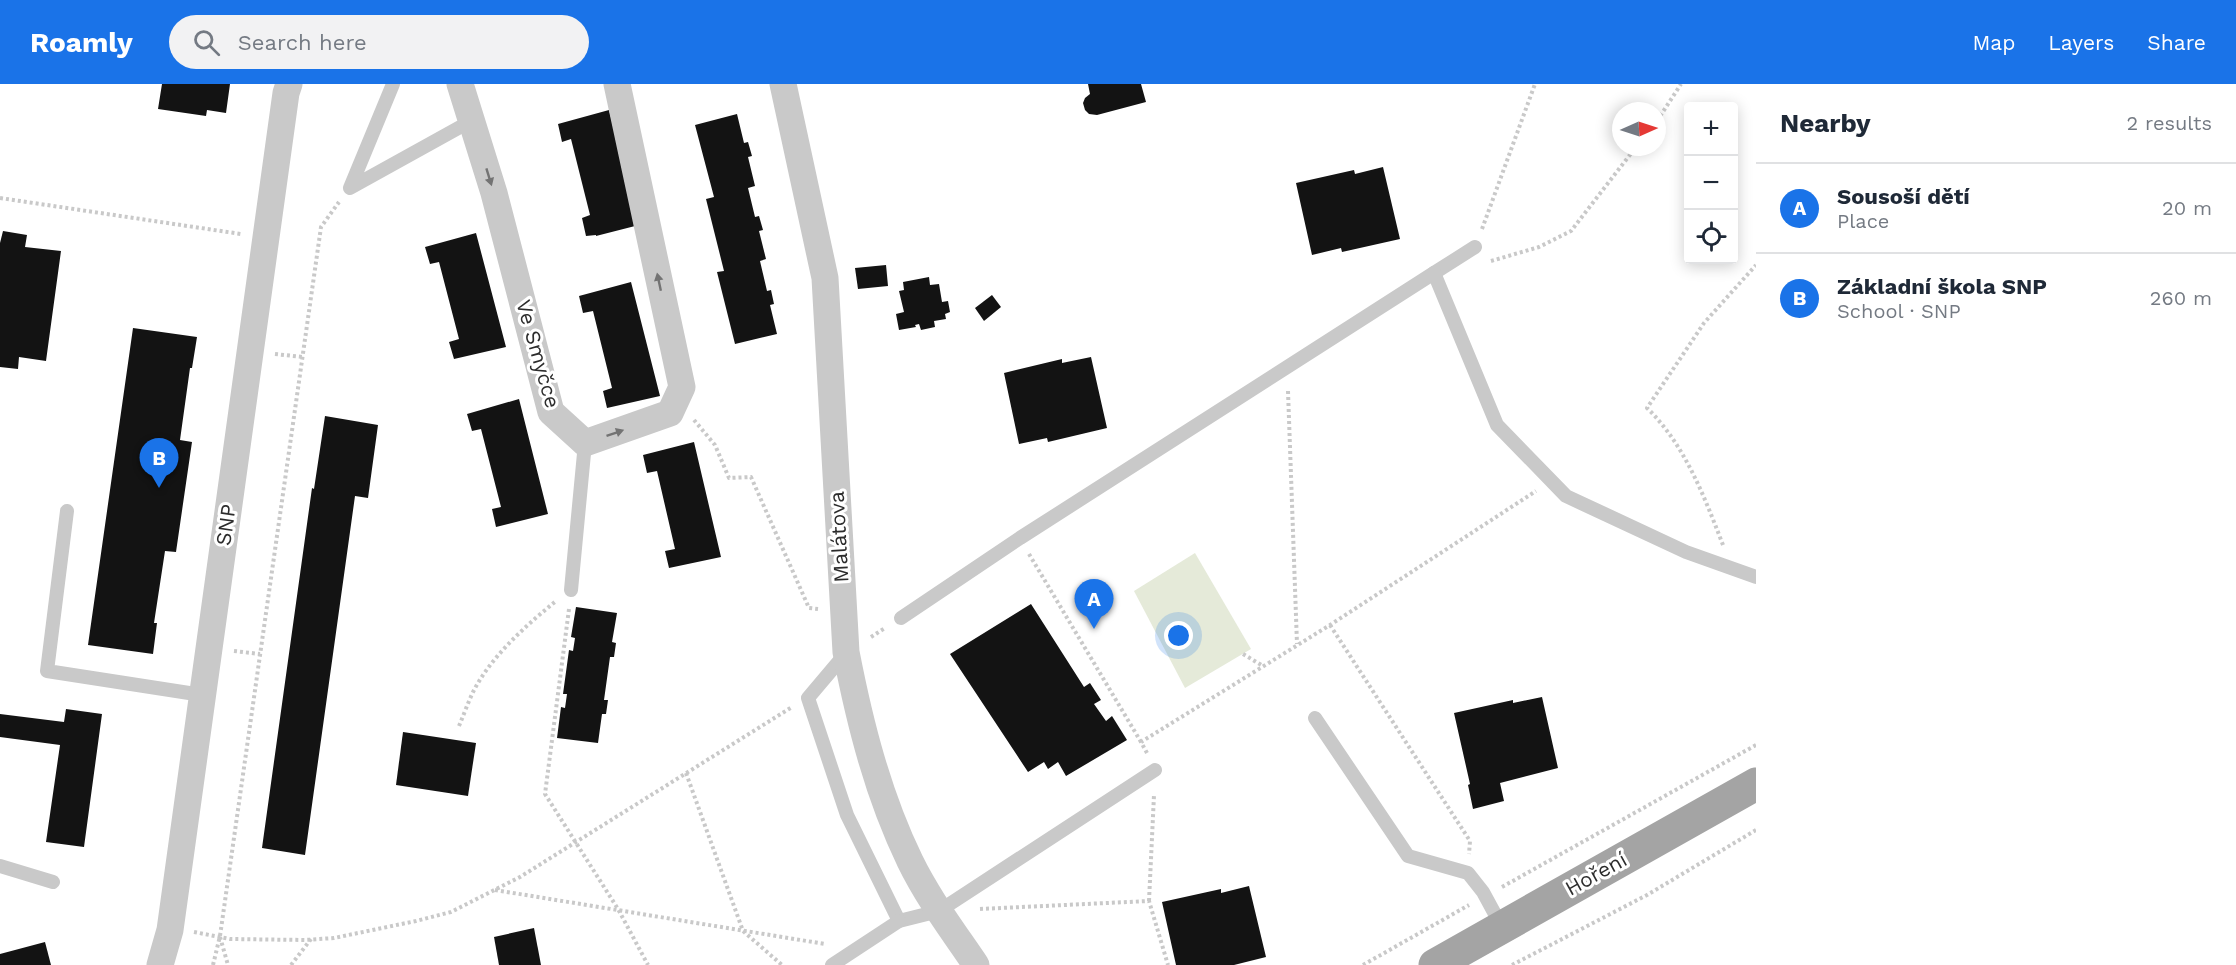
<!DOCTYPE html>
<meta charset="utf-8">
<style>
body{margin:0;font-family:"Work Sans",sans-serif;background:#f2f2f3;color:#1f2937}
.controls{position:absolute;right:18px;top:18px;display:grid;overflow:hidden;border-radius:6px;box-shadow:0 3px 15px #0003}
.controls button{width:54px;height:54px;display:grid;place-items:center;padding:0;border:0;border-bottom:2px solid #e0e1e3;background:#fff;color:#1f2937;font:30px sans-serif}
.compass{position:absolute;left:1612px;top:18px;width:54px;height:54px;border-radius:50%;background:#fff;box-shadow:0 3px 15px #0003;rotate:87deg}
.you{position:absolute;left:1179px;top:552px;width:21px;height:21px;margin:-15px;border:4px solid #fff;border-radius:50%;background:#1a73e8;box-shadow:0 0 0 9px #1a73e833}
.badge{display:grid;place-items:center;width:39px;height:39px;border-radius:50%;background:#1a73e8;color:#fff;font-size:20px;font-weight:700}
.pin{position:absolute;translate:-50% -50px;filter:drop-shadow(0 2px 3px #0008)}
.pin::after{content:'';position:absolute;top:32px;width:21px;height:18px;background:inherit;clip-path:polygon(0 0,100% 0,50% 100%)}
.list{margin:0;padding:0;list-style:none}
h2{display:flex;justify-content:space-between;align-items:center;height:78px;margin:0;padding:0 24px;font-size:26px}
h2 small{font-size:20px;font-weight:400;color:#747a83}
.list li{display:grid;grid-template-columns:39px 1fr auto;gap:18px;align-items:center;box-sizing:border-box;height:90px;padding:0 24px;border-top:2px solid #e0e1e3}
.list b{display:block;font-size:22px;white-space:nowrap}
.list p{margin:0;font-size:20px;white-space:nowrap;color:#747a83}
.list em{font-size:20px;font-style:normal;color:#747a83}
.icon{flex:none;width:33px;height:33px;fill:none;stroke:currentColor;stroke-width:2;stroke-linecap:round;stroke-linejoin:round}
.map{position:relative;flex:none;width:1756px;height:881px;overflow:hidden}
header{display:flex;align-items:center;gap:36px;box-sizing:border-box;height:84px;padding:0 30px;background:#1a73e8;color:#fff}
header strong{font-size:28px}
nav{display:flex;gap:33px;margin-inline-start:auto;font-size:21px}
.search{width:420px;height:54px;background:#f2f2f3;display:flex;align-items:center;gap:15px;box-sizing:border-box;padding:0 21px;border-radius:33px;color:#747a83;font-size:22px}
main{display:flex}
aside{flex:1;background:#fff}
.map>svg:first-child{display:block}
.green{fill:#e5ead9}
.building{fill:#131313}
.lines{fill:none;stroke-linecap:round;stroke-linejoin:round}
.path{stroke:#c9c9c9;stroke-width:4;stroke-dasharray:3 3;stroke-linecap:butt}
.service{stroke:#c9c9c9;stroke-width:14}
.minor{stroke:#c9c9c9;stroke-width:27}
.primary{stroke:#a4a4a4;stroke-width:33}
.oneway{fill:#737373}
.labels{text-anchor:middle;stroke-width:6;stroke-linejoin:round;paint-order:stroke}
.street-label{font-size:21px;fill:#2c2c2c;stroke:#fff}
</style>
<header>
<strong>Roamly</strong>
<div class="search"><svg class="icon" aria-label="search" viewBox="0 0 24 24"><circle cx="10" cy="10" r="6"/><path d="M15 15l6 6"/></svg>Search here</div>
<nav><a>Map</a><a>Layers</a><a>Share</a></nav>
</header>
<main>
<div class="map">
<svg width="1756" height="881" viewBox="0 0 1756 881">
<rect width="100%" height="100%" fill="#fff"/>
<path class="green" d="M1195,469L1251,565L1185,604L1134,507Z"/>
<g class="building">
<path d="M162,0H230L226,29L207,26L206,32L158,25Z"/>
<path d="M1088,0H1141L1146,18L1097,31L1089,30L1085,26L1083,19L1085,14L1090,10Z"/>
<path d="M609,26L639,141L596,152V151L586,152L582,134L590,131L571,55L562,58L558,40Z"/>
<path d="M737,30L744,59L748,58L752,72L748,73L755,102L748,104L755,133L759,132L763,146L759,147L766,175L760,177L767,207L771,206L774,220L770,221L777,250L735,260L717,188L724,187L706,115L714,113L695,41Z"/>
<path d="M1383,83L1400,155L1342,168L1341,164L1312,171L1296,99L1354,86L1355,90Z"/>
<path d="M3,147L27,151L25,163L61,167L46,277L19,273L18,285L0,283V159Z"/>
<path d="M476,149L506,263L454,275L449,258L459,255L439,178L430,180L425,163Z"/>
<path d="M886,181L888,202L858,205L855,184Z"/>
<path d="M929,193L930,201L939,200L942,218L948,217L950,228L945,230L946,235L934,237L935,243L921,246L919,240L915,241L916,243L899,246L896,230L904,228L899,207L904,206L903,198Z"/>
<path d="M631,198L660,312L607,324L603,307L612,304L593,227L583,229L579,212Z"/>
<path d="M992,211L1001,223L984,237L975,224Z"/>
<path d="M133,244L197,253L192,284H190L180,356L192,358L176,468L165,467L154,539H157L153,570L88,561Z"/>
<path d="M1091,273L1107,344L1048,358L1047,354L1019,360L1004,289L1062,275V279Z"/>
<path d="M519,315L548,430L496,443L492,425L501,423L481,345L472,347L467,330Z"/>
<path d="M325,332L378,341L368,414L355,412L305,771L262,764L312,404L314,405Z"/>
<path d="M694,358L721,473L669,484L665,467L675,465L657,387L647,389L643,371Z"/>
<path d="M1031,520L1084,603L1090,599L1101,616L1094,620L1106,637L1112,632L1127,656L1066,692L1058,678L1048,685L1044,678L1028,688L950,570Z"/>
<path d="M576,523L617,529L612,558L616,559L614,573H610L604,616H608L606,630H602L598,659L557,654L561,623L565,624L567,610H563L569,566L573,567L575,554L571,553Z"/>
<path d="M1542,613L1558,684L1500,699L1504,717L1473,725L1468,701L1470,700L1454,629L1513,616V619Z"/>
<path d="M66,625L102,630L84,763L46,758L60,661L0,653V630L64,638Z"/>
<path d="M403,648L476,659L468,712L396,701Z"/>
<path d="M1249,802L1266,873L1234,881H1176L1162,818L1221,805V809Z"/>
<path d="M534,844L541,881H499L494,853Z"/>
<path d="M45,858L51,881H0V870Z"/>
</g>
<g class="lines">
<g class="path">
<path d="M1657,37L1681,0"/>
<path d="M0,114L241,150"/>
<path d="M1482,145L1535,0"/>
<path d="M1491,177L1539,163L1571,147L1636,63"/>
<path d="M275,270L303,273"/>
<path d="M1288,307L1297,560"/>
<path d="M694,336L715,361L729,394L751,393L809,524L818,525"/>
<path d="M1723,461C1704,412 1685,361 1647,324L1704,239L1756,181"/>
<path d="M1029,470L1141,658"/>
<path d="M569,525L545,710L618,825L648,881"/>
<path d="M1330,541L1470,757L1469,770"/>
<path d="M871,553L885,544"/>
<path d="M234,567L260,570"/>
<path d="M1243,570L1263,582"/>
<path d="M459,642C465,628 470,612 478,599C497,567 528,540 556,517"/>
<path d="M1147,669L1141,658L1330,541L1536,407"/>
<path d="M686,689L743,847L782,881"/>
<path d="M1502,803L1756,661"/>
<path d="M495,806L825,860"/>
<path d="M1149,817L1154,711"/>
<path d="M980,825L1149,817L1168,881"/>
<path d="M194,848L230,855L305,856L334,854L416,837L451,828L520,793L792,623"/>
<path d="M220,853L228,881"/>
<path d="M213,881L220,852L321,143L339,118"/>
<path d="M291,881L311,855"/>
<path d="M1363,881L1469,821"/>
<path d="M1512,881L1647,811L1756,746"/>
</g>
<g class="service">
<path d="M393,0L350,104L471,37"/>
<path d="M1434,189L1475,163"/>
<path d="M67,427L47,587L202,611"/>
<path d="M571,506L585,359"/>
<path d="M901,534L1020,454L1434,189L1497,341L1566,412L1686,468L1756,493"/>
<path d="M846,569L808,614L847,731L899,837L939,827L1155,686"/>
<path d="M1315,634L1408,772L1468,789L1483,808L1502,843"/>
<path d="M0,782L53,798"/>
<path d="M832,881L899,837"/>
</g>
<g class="minor">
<path d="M460,0L494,109L551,328L585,359L670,329L682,303L617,0"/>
<path d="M783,0L825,194L846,568C860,640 878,711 910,777C928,814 953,847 976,881"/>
<path d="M160,881L170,846L286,9L289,0"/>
</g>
<path class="primary" d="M1435,881L1756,700"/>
</g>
<defs><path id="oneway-solid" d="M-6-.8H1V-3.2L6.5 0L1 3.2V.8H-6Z" transform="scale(1.5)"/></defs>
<g class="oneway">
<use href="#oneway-solid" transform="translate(489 93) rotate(73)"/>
<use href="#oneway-solid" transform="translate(659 198) rotate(-102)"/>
<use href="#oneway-solid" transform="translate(615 349) rotate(-19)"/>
</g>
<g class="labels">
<g class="street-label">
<text transform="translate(538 270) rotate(74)" y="7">Ve Smyčce</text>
<text transform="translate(226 441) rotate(-82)" y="7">SNP</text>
<text transform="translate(839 453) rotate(-93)" y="7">Malátova</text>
<text transform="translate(1596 790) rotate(-29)" y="7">Hoření</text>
</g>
</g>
</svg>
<div class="controls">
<button>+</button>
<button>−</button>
<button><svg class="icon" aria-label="locate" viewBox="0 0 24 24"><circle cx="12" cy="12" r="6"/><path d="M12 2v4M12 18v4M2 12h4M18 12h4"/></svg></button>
</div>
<svg class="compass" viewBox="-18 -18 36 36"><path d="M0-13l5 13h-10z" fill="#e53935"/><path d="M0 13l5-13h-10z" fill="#747a83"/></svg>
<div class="you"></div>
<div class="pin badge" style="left:1094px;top:545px">A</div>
<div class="pin badge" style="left:159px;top:404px">B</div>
</div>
<aside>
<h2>Nearby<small>2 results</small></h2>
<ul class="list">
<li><span class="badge">A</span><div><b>Sousoší dětí</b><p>Place</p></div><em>20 m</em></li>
<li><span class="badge">B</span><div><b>Základní škola SNP</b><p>School · SNP</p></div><em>260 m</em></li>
</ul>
</aside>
</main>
